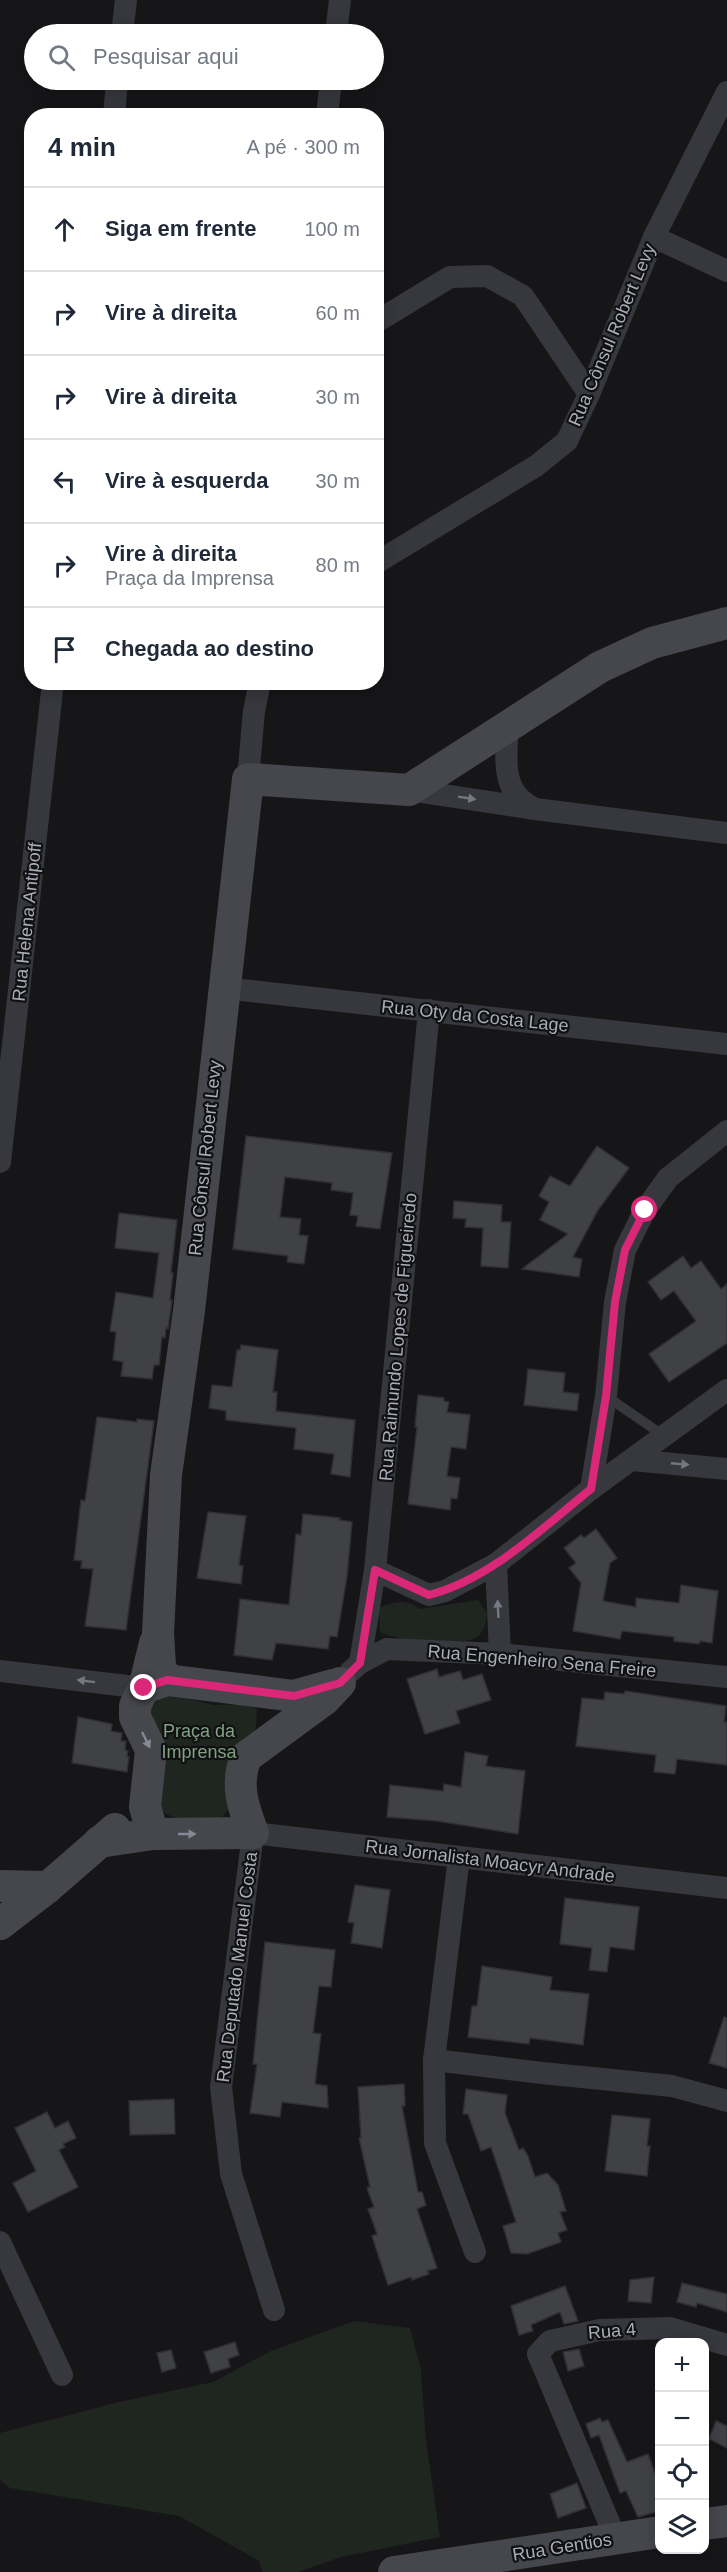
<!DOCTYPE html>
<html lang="pt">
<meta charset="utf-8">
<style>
body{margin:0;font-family:Arial,sans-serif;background:#f6f6f7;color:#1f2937}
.controls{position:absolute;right:18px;bottom:18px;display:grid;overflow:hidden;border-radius:12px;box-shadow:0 3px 15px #0003}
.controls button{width:54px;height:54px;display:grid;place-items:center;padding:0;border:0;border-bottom:2px solid #e0e1e3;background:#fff;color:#1f2937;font:30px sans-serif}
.stop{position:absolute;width:18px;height:18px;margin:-14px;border:4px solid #db2777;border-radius:50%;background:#fff}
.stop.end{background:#db2777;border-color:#fff;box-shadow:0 2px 6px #0008}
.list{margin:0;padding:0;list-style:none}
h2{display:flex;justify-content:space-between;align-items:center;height:78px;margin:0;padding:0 24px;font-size:26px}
h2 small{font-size:20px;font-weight:400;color:#747a83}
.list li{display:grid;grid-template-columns:39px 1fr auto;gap:18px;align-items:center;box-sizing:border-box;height:84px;padding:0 24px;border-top:2px solid #e0e1e3}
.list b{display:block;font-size:22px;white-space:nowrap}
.list p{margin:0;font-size:20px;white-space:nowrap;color:#747a83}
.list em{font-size:20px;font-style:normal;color:#747a83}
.icon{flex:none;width:33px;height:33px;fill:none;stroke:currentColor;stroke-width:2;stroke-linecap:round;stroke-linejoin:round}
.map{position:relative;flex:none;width:727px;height:2572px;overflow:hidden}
.search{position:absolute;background:#fff;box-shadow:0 3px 15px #0003;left:24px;top:24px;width:360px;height:66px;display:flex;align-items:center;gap:15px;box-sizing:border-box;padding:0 21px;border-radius:33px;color:#747a83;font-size:22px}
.panel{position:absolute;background:#fff;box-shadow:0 3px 15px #0003;left:24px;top:108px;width:360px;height:582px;border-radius:24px}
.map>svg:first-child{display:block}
.green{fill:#1e261f}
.building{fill:#404145;stroke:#303034;stroke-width:1.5}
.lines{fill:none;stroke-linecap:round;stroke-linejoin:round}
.lane{stroke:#37383d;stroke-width:10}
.street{stroke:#37383d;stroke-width:22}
.secondary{stroke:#45474d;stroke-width:32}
.oneway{fill:#757881}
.oneway2{fill:#858993}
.route{stroke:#db2777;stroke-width:8}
.labels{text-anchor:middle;stroke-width:4.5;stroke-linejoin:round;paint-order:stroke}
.street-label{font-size:18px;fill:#a8adb8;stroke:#111113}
.park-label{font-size:18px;fill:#7fa381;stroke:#111113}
</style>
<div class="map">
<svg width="727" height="2572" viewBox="0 0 727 2572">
<rect width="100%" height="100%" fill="#161618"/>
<g class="green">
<path d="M478,1600L487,1613C486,1623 485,1632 475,1638C456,1647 399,1641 380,1632L379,1608C394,1601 406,1599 420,1609Z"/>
<path d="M169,1694L213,1705L251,1704L257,1710L256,1727L228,1801V1810L220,1820C199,1819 175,1823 159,1809L155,1724L150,1712L158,1698Z"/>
<path d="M354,2321L410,2328L421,2370L426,2441L440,2537L341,2557L298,2572H263L258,2560L179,2516L10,2488L0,2480V2433L119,2402L213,2382L271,2351Z"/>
</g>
<g class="building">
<path d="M246,1136L392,1153L380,1229L356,1226L358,1216L350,1215L353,1193L331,1190L332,1183L285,1177L280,1217L301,1219L299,1235L308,1236L304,1264L287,1262L288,1256L233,1249Z"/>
<path d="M597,1146L629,1168L598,1210L573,1257L582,1259L579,1277L522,1269L568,1234L540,1220L549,1202L539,1196L550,1176L570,1186Z"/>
<path d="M454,1201L502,1205L501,1222H511L508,1268L481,1266L483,1228L465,1227L466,1219L453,1218Z"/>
<path d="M119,1213L177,1220L171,1272L173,1273L170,1300H172L168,1329L166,1328L165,1338L162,1337L159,1365H154L152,1379L121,1376L123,1362L113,1360L116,1332L110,1331L116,1292L153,1298L159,1253L115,1248Z"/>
<path d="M683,1256L691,1268L701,1261L721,1289L727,1284V1343L669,1382L649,1354L696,1321L674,1291L661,1300L648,1282Z"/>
<path d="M241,1345L278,1350L273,1392H277L276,1411L355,1420L350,1477L331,1474L334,1454L294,1449L296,1428L226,1420V1411L209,1408L212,1385L232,1387L237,1350H240Z"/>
<path d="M528,1369L565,1373L563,1392L579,1394L577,1411L524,1405Z"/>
<path d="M418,1395L444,1398V1401L449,1402L447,1412L470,1415L466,1449L451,1447L447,1476L460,1478L457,1499L451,1498L450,1510L408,1504L417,1427H415Z"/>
<path d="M97,1417L137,1422V1419L154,1421L126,1630L85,1626L93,1569L81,1568L82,1561L74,1560L81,1500L85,1501Z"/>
<path d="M208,1512L246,1516L239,1565L243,1566L241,1584L197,1578Z"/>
<path d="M303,1514L340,1518L339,1520L352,1522L347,1576L337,1637L330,1636L328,1649L276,1643L272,1660L234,1655L240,1599L289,1605L296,1534L301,1535Z"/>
<path d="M596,1529L617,1558L610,1563L603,1601L636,1607V1598L679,1603L681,1585L718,1591L712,1643L700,1641L699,1644L674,1641V1637L622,1631L620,1639L573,1631L581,1583L569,1568L576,1563L564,1548L581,1535L584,1538Z"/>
<path d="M437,1669L439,1677L460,1671L463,1680L482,1674L491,1700L456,1711L460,1723L425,1734L407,1679Z"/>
<path d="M625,1691L726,1706L724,1722H727V1765L677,1759L675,1774L654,1772L656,1755L576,1746L582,1698L604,1700L605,1692L624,1694Z"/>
<path d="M78,1717L112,1724L111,1731L122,1733L121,1741H126L125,1750L128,1751L127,1756L129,1757L127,1772L72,1763Z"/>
<path d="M465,1752L488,1756L486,1766L525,1771L518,1834L437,1821L387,1817L390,1785L443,1791L444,1784L461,1787Z"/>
<path d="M355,1885L390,1890L382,1948L351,1943L354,1923L348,1922Z"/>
<path d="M565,1898L639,1907L634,1950L610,1947L607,1972L589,1970L592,1948L560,1944Z"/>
<path d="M265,1942L335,1950L331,1987L319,1986L313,2033L321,2034L315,2084L327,2086L328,2108L282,2102L280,2117L250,2113L257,2064H253Z"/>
<path d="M482,1966L552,1977L550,1990L589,1994L583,2045L530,2038L529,2044L468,2037L472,2006H477Z"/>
<path d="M724,2017L727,2018V2068L709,2063Z"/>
<path d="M404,2084L405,2106H402L418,2192H422L426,2205L417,2209L437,2268L427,2271L429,2274L412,2280L411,2277L388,2285L372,2236L377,2234L368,2209L374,2207L367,2188L370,2187L359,2138H361L358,2087Z"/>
<path d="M466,2089L507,2095L505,2113L519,2150L523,2148L528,2156L535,2177L547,2173L558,2185L566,2211L560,2212L567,2230L558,2233L561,2242L527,2254L511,2253L503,2226L516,2222L491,2147L481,2151L468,2114H463Z"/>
<path d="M174,2099L175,2134L130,2135L129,2101Z"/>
<path d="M47,2112L55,2128L68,2121L76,2138L63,2144L65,2147L59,2150L78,2187L28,2212L13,2183L36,2171L15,2128Z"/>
<path d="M612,2115L650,2119L647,2146H650L647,2176L605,2171Z"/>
<path d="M654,2277L651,2303L628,2301L630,2280Z"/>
<path d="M682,2283L727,2294V2312L697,2303L696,2307L677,2302Z"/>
<path d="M565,2286L578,2321L564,2324L560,2312L531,2325L533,2331L519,2335L511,2306Z"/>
<path d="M235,2342L239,2355L228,2359L230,2367L211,2373L204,2352Z"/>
<path d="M579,2349L584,2366L568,2371L563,2352Z"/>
<path d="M171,2350L176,2368L162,2372L157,2353Z"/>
<path d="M600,2418L602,2422L608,2420L627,2462L648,2454L660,2487V2511L638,2517L626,2491L620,2493L599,2435L591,2438L586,2424Z"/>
<path d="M716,2421L727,2426V2448L709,2439Z"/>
<path d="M577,2483L586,2508L558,2518L550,2494Z"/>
</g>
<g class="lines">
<path class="lane" d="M606,1396L664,1436"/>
<g class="street">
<path d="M122,34L126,0"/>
<path d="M336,34L340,0"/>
<path d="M114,116L117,80"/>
<path d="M327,116L331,80"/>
<path d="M654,237L727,271"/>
<path d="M376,322L450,277L487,276L523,296L589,394"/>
<path d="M376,563L536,466L567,441L589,394L654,237L727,92"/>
<path d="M508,726C506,757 500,793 534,808"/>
<path d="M248,779L254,711L260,682"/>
<path d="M409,790L535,809L727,833"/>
<path d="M224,988L727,1044"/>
<path d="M0,1162L53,682"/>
<path d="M632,1460L727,1469"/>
<path d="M591,1489L606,1396L615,1302L625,1250L645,1210L668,1178L727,1131"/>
<path d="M496,1564L500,1654"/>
<path d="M375,1570L429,1595L445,1591L496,1564L591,1489L727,1390"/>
<path d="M360,1663L375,1570L429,1010"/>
<path d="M0,1671L144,1688"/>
<path d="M351,1671L360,1663L387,1649L500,1654L727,1677"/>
<path d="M459,1857L434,2060L435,2143L475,2252"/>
<path d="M434,2060L542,2073L672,2086L727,2101"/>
<path d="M0,2242L62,2375"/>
<path d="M274,2310L231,2174L221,2087L253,1833L727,1888"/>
<path d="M616,2539L538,2354L550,2341L600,2330L670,2328L727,2345"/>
</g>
<g class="secondary">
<path d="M167,1680L160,1667L158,1633L166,1475L189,1311L248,779L409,790L600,667L652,643L727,623"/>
<path d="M147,1687L167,1680L294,1696L333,1685"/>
<path d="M153,1834L145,1807L151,1750L135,1717V1706L144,1688L155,1643"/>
<path d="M99,1842L153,1834L253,1833C243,1807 235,1784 246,1757L325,1699L340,1683"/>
<path d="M0,1886L48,1887"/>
<path d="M0,1924L48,1887L115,1829"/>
<path d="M704,2524L727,2521"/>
<path d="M394,2572L660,2532"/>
</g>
</g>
<defs><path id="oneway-solid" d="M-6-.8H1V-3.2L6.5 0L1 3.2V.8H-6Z" transform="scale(1.5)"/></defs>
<g class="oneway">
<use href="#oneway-solid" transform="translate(467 798) rotate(9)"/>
<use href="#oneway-solid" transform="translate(680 1464) rotate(5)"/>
<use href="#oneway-solid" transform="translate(498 1609) rotate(-93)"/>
<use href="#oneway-solid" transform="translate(86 1681) rotate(-173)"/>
</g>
<g class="oneway2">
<use href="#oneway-solid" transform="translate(146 1740) rotate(64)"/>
<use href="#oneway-solid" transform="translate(187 1834)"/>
</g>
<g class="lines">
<path class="route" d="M144,1688L167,1680L294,1696L340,1683L360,1663L375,1570L429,1595C491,1579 542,1528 591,1489L606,1396L615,1302L625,1250L645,1210"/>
</g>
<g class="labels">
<g class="street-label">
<text transform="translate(612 335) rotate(-67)" y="6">Rua Cônsul Robert Levy</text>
<text transform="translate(27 922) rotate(-84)" y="6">Rua Helena Antipoff</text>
<text transform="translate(475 1016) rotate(6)" y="6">Rua Oty da Costa Lage</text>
<text transform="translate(205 1158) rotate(-84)" y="6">Rua Cônsul Robert Levy</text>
<text transform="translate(398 1337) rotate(-85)" y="6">Rua Raimundo Lopes de Figueiredo</text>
<text transform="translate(542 1661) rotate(5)" y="6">Rua Engenheiro Sena Freire</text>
<text transform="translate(490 1861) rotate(7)" y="6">Rua Jornalista Moacyr Andrade</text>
<text transform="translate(237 1967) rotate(-83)" y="6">Rua Deputado Manuel Costa</text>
<text transform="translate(612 2331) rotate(-5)" y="6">Rua 4</text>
<text transform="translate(562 2547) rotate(-9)" y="6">Rua Gentios</text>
</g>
<g class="park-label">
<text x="199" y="1737">Praça da<tspan x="199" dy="21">Imprensa</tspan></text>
</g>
</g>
</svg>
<div class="controls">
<button>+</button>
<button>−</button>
<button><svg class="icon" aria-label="locate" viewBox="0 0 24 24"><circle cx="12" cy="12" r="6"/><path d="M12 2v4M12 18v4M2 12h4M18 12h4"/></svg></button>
<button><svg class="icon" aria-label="layers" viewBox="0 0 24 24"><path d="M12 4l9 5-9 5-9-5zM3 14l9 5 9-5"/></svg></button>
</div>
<div class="stop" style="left:645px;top:1210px"></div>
<div class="stop end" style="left:144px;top:1688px"></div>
<div class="search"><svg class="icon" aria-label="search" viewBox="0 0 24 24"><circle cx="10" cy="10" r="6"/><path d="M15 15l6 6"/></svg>Pesquisar aqui</div>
<section class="panel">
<h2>4 min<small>A pé · 300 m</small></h2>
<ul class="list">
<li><svg class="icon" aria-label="ahead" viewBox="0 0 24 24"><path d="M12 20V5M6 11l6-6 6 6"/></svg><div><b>Siga em frente</b></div><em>100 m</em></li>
<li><svg class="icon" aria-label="right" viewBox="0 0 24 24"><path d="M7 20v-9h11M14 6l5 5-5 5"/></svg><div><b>Vire à direita</b></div><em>60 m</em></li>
<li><svg class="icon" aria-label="right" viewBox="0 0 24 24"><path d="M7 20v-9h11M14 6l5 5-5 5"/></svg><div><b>Vire à direita</b></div><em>30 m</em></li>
<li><svg class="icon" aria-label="left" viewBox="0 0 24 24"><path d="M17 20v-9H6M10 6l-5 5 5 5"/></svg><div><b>Vire à esquerda</b></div><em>30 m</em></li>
<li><svg class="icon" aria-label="right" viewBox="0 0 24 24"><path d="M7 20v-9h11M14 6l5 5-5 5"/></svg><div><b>Vire à direita</b><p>Praça da Imprensa</p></div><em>80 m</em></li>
<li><svg class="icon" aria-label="arrive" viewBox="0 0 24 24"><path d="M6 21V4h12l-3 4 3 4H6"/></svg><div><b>Chegada ao destino</b></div></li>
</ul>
</section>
</div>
